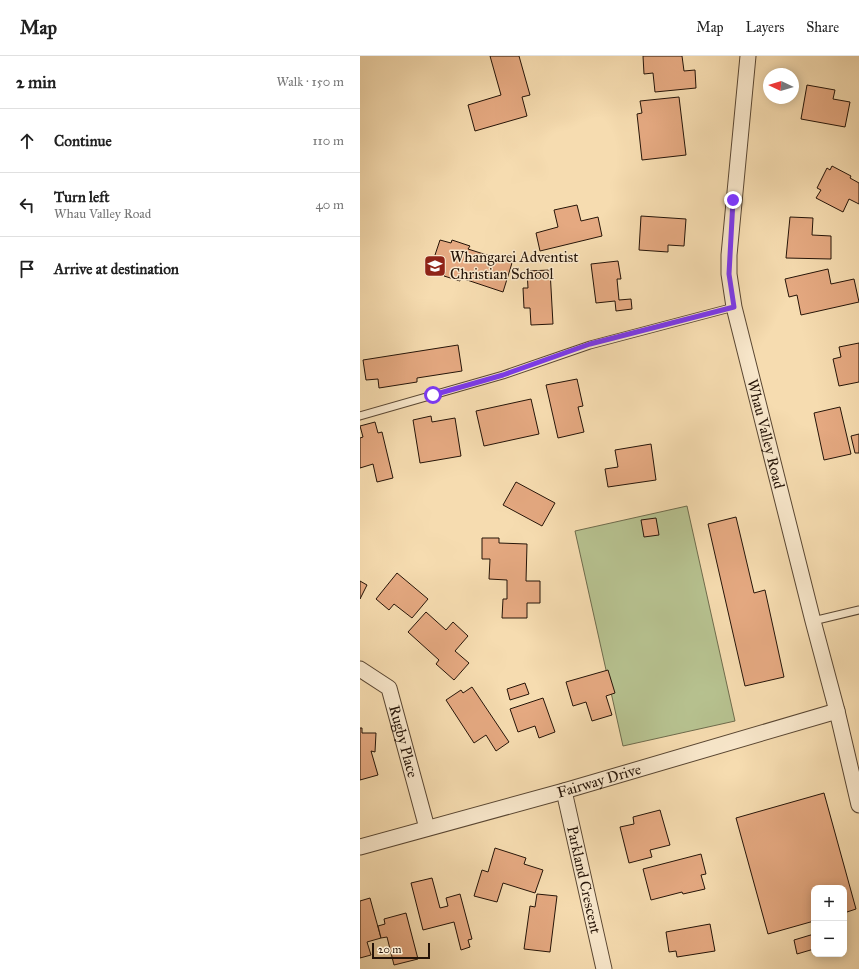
<!DOCTYPE html>
<meta charset="utf-8">
<style>
body{margin:0;font-family:"IM FELL Great Primer",serif;background:#f6f6f6;color:#222}
.controls{position:absolute;right:12px;bottom:12px;display:grid;overflow:hidden;border-radius:8px;box-shadow:0 2px 10px #0003}
.controls button{width:36px;height:36px;display:grid;place-items:center;padding:0;border:0;border-bottom:1px solid #e0e0e0;background:#fff;color:#222;font:20px sans-serif}
.compass{position:absolute;left:403px;top:12px;width:36px;height:36px;border-radius:50%;background:#fff;box-shadow:0 2px 10px #0003;rotate:274deg}
.scale{position:absolute;left:12px;bottom:10px;width:58px;box-sizing:border-box;padding-left:4px;border:2px solid #251408;border-top:0;font-size:11px;line-height:14px;white-space:nowrap;color:#251408;-webkit-text-stroke:3px #f9e8cc;paint-order:stroke}
.stop{position:absolute;width:12px;height:12px;margin:-9px;border:3px solid #7c3aed;border-radius:50%;background:#fff}
.stop.end{background:#7c3aed;border-color:#fff;box-shadow:0 1px 4px #0008}
.list{margin:0;padding:0;list-style:none}
h2{display:flex;justify-content:space-between;align-items:center;height:52px;margin:0;padding:0 16px;font-size:17px}
h2 small{font-size:13px;font-weight:400;color:#767676}
.list li{display:grid;grid-template-columns:26px 1fr auto;gap:12px;align-items:center;box-sizing:border-box;height:64px;padding:0 16px;border-top:1px solid #e0e0e0}
.list b{display:block;font-size:15px;white-space:nowrap}
.list p{margin:0;font-size:13px;white-space:nowrap;color:#767676}
.list em{font-size:13px;font-style:normal;color:#767676}
.icon{flex:none;width:22px;height:22px;fill:none;stroke:currentColor;stroke-width:2;stroke-linecap:round;stroke-linejoin:round}
.map{position:relative;flex:none;width:499px;height:913px;overflow:hidden}
header{display:flex;align-items:center;gap:24px;box-sizing:border-box;height:56px;padding:0 20px;background:#fff;border-bottom:1px solid #e0e0e0}
header strong{font-size:19px}
nav{display:flex;gap:22px;margin-inline-start:auto;font-size:14px}
main{display:flex}
aside{flex:1;background:#fff}
.map>svg:first-child{display:block}
.green{fill:#b7c290;stroke:#6e6b4c}
.building{fill:#e5a981;stroke:#251408}
.lines{fill:none;stroke-linecap:round;stroke-linejoin:round}
.service-casing{stroke:#594632;stroke-width:9}
.minor-casing{stroke:#594632;stroke-width:17}
.service{stroke:#f9e8cc;stroke-width:7}
.minor{stroke:#f9e8cc;stroke-width:15}
.route{stroke:#7c3aed;stroke-width:5}
.labels{text-anchor:middle;stroke-width:3;stroke-linejoin:round;paint-order:stroke}
.poi-label{font-size:15px;fill:#251408;stroke:#f9e8cc;text-anchor:start}
.street-label{font-size:15px;fill:#251408;stroke:#f9e8cc}
</style>
<header>
<strong>Map</strong>
<nav><a>Map</a><a>Layers</a><a>Share</a></nav>
</header>
<main>
<aside>
<h2>2 min<small>Walk · 150 m</small></h2>
<ul class="list">
<li><svg class="icon" aria-label="ahead" viewBox="0 0 24 24"><path d="M12 20V5M6 11l6-6 6 6"/></svg><div><b>Continue</b></div><em>110 m</em></li>
<li><svg class="icon" aria-label="left" viewBox="0 0 24 24"><path d="M17 20v-9H6M10 6l-5 5 5 5"/></svg><div><b>Turn left</b><p>Whau Valley Road</p></div><em>40 m</em></li>
<li><svg class="icon" aria-label="arrive" viewBox="0 0 24 24"><path d="M6 21V4h12l-3 4 3 4H6"/></svg><div><b>Arrive at destination</b></div></li>
</ul>
</aside>
<div class="map">
<svg width="499" height="913" viewBox="0 0 499 913">
<rect width="100%" height="100%" fill="#f6dcb0"/>
<filter id="stains"><feTurbulence type="fractalNoise" baseFrequency=".005" numOctaves="4"/><feColorMatrix values="0 0 0 0 .2 0 0 0 0 .09 0 0 0 0 .02 0 0 0 .5 -.17"/></filter>
<radialGradient id="worn" r=".72"><stop offset=".6" stop-color="#630" stop-opacity="0"/><stop offset="1" stop-color="#630" stop-opacity=".3"/></radialGradient>
<path class="green" d="M327,450L375,665L263,690L215,475Z"/>
<g class="building">
<path d="M130,0H159L170,39L162,41L167,60L115,75L108,49L141,39Z"/>
<path d="M283,0H322L324,15L335,14L336,32L295,36L293,17L284,18Z"/>
<path d="M447,29L475,34L473,43L490,46L485,71L441,63Z"/>
<path d="M319,41L326,99L282,104L277,58L282,57L280,45Z"/>
<path d="M472,110L491,120L490,122L499,127V148L489,143L483,156L456,142L461,134L457,132L467,112L470,114Z"/>
<path d="M217,149L221,165L238,161L242,180L180,195L176,177L198,171L194,154Z"/>
<path d="M281,160L326,163L324,190L308,189V196L279,194Z"/>
<path d="M430,161L453,162L452,179L471,180V203L426,202Z"/>
<path d="M80,184L91,187L92,184L110,190L108,193L152,207L143,236L101,222L100,225L84,220L85,216L71,211Z"/>
<path d="M258,205L261,223H257L259,244L271,243L272,253L256,255L255,245L236,247L231,208Z"/>
<path d="M468,213L471,228L494,223L499,246L441,259L437,239L429,241L425,223Z"/>
<path d="M190,214L193,268L171,269L170,252H164L163,232H168L167,215Z"/>
<path d="M499,287V326L479,330L473,303L481,301L479,291Z"/>
<path d="M98,289L102,315L57,322V326L19,332L18,323L6,324L3,304Z"/>
<path d="M217,323L223,350L218,351L224,376L198,382L186,329Z"/>
<path d="M171,343L179,378L124,390L116,355Z"/>
<path d="M480,351L491,398L464,404L454,357Z"/>
<path d="M71,360L72,366L95,362L101,400L60,407L53,364Z"/>
<path d="M15,366L18,377L22,376L33,422L17,426L13,408L0,412V382L3,381L0,370Z"/>
<path d="M499,378V397H495L491,380Z"/>
<path d="M291,388L296,424L248,431L245,413L258,411L255,394Z"/>
<path d="M156,426L195,447L182,470L143,449Z"/>
<path d="M376,461L394,537L405,534L424,621L385,630L348,468Z"/>
<path d="M296,462L299,479L284,481L281,464Z"/>
<path d="M122,482H139V487L167,488L166,525H180V547H167V562H142L143,543H147V524L129,523L130,503H122Z"/>
<path d="M37,517L68,543L52,562L34,548L29,554L16,543Z"/>
<path d="M0,525L7,529L0,543Z"/>
<path d="M66,556L86,574L93,566L108,580L95,595L109,607L94,624L76,608L79,604L48,576Z"/>
<path d="M248,614L255,637L246,640L252,659L232,665L226,646L213,650L206,626Z"/>
<path d="M165,627L169,638L150,644L147,633Z"/>
<path d="M112,631L149,686L136,695L126,679L114,687L86,644L101,634L103,637Z"/>
<path d="M183,642L195,676L179,682L175,670L158,676L150,653Z"/>
<path d="M0,672H2V677H16L15,696L11,695L18,719L0,724Z"/>
<path d="M464,737L496,853L484,857V832H454V865L408,878L376,762Z"/>
<path d="M300,754L310,789L290,794L292,801L269,807L260,771L274,768L273,761Z"/>
<path d="M135,792L166,802L164,808L183,814L175,837L143,827L137,846L114,840L122,814L128,816Z"/>
<path d="M341,798L346,818L341,819L345,833L323,838L322,836L291,844L283,813Z"/>
<path d="M72,822L80,852L88,850L86,842L100,838L112,883L108,884L110,891L101,894L94,866L63,874L51,827Z"/>
<path d="M177,838L197,840L190,896L164,893L170,850L175,851Z"/>
<path d="M10,842L21,882L7,886L11,899L0,902V845Z"/>
<path d="M46,857L58,903L34,909L27,881L21,882L18,870L25,868L24,863Z"/>
<path d="M350,868L355,895L317,901L316,895L309,896L306,876Z"/>
<path d="M454,878V893L437,898L434,884Z"/>
</g>
<g class="lines">
<g class="service-casing">
<g id="service">
<path d="M0,360L143,319L230,289L374,251"/>
<path d="M453,565L499,554"/>
</g>
</g>
<g class="minor-casing">
<g id="minor">
<path id="s1" d="M388,0L369,199V218L374,251L453,565L477,655L499,749"/>
<path id="s2" d="M0,613L29,632L67,772"/>
<path id="s3" d="M204,735L244,913"/>
<path id="s4" d="M0,791L204,735L477,655"/>
</g>
</g>
<use href="#service" class="service"/>
<use href="#minor" class="minor"/>
</g>
<g class="lines">
<path class="route" d="M73,339L143,319L230,288L374,251L369,218L373,144"/>
</g>
<defs>
<g id="school-square" transform="scale(1.15)"><rect x="-9" y="-9" width="18" height="18" rx="4" fill="#8f2418" stroke="#f9e8cc"/><path d="M0-5L7-2L0 1L-7-2ZM-4 1L0 2.5L4 1V4Q0 6-4 4Z" fill="#fff"/></g>
</defs>
<g fill-rule="evenodd">
<use href="#school-square" x="75" y="210"/>
</g>
<g class="labels">
<g class="poi-label">
<text x="90" y="206">Whangarei Adventist<tspan x="90" dy="17">Christian School</tspan></text>
</g>
<g class="street-label">
<text dy="5" stroke="none"><textPath href="#s1" startOffset="383">Whau Valley Road</textPath></text>
<text dy="5" stroke="none"><textPath href="#s2" startOffset="90">Rugby Place</textPath></text>
<text dy="5" stroke="none"><textPath href="#s4" startOffset="248">Fairway Drive</textPath></text>
<text dy="5" stroke="none"><textPath href="#s3" startOffset="91">Parkland Crescent</textPath></text>
</g>
</g>
<rect width="100%" height="100%" filter="url(#stains)"/>
<rect width="100%" height="100%" fill="url(#worn)"/>
</svg>
<div class="controls">
<button>+</button>
<button>−</button>
</div>
<svg class="compass" viewBox="-18 -18 36 36"><path d="M0-13l5 13h-10z" fill="#e53935"/><path d="M0 13l5-13h-10z" fill="#767676"/></svg>
<div class="scale">20 m</div>
<div class="stop" style="left:73px;top:339px"></div>
<div class="stop end" style="left:373px;top:144px"></div>
</div>
</main>
